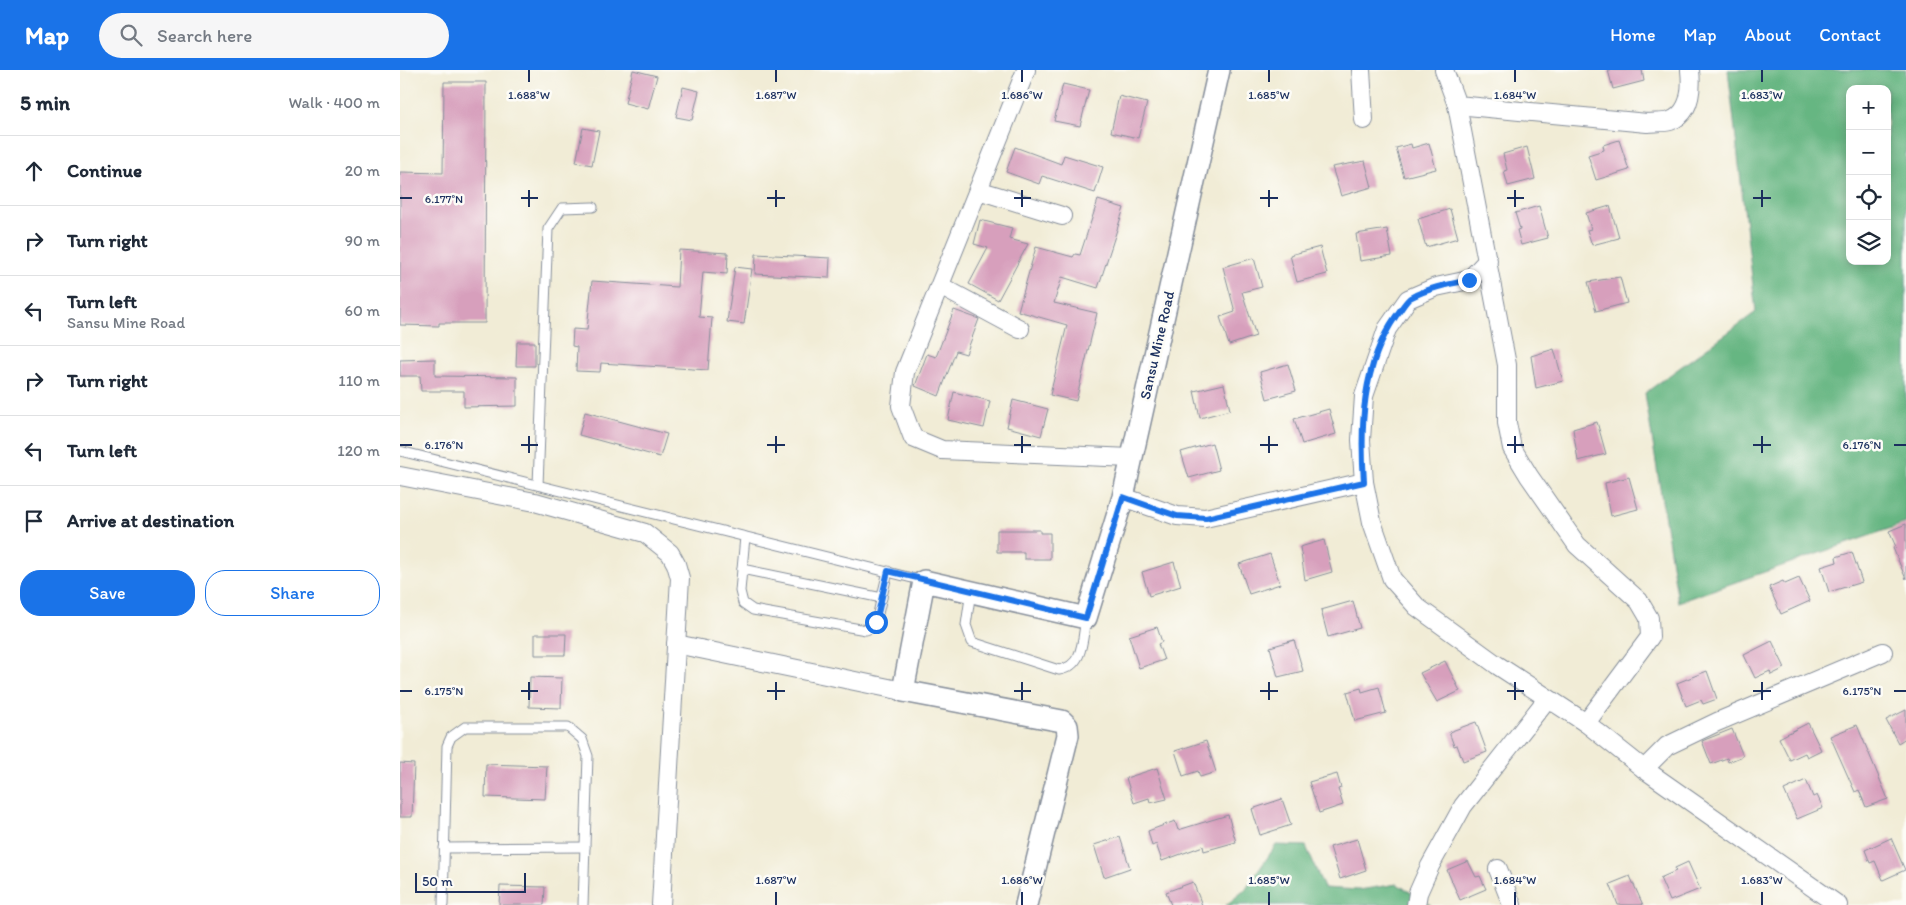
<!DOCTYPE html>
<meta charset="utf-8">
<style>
body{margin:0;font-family:Itim,sans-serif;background:#f6f6f7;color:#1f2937}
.controls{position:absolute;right:15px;top:15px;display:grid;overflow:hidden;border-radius:10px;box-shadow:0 2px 12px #0003}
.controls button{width:45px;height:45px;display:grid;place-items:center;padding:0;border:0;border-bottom:1px solid #e0e1e3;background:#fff;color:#1f2937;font:25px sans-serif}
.scale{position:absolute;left:15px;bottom:12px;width:111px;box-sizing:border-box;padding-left:5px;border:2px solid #1b2f5e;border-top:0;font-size:14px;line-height:18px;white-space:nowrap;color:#1b2f5e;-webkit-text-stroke:4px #fdfcf7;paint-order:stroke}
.stop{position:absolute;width:15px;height:15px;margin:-11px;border:4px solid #1a73e8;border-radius:50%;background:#fff}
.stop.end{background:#1a73e8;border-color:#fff;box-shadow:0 1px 5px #0008}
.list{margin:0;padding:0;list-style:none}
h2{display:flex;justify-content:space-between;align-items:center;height:65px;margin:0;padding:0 20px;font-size:21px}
h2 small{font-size:16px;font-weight:400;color:#747a83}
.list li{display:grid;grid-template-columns:32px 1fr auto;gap:15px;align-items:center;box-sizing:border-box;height:70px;padding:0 20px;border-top:1px solid #e0e1e3}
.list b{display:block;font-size:19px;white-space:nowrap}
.list p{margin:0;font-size:16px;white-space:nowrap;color:#747a83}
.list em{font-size:16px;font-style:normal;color:#747a83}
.actions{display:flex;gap:10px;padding:15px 20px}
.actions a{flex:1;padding:11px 0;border:1px solid #1a73e8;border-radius:20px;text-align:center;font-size:18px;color:#1a73e8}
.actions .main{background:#1a73e8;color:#fff}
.icon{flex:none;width:28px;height:28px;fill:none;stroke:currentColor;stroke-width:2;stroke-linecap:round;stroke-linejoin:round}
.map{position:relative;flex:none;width:1506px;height:835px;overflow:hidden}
header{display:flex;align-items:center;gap:30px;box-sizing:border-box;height:70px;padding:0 25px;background:#1a73e8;color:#fff}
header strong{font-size:24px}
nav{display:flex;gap:28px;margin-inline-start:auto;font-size:18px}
.search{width:350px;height:45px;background:#f6f6f7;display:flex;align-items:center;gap:12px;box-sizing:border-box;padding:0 18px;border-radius:28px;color:#747a83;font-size:19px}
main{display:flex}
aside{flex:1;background:#fff}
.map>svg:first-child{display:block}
.forest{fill:#66b682;stroke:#407270;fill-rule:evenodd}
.building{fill:#d79fbc}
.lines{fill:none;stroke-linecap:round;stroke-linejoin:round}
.service-casing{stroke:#868e9a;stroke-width:11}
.minor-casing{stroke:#868e9a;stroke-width:20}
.tertiary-casing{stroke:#868e9a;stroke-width:24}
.service{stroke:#fff;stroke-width:9}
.minor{stroke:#fff;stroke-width:18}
.tertiary{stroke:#fff;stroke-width:21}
.route{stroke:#1a73e8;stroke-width:6}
.ticks{fill:none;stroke:#1b2f5e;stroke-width:2}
.labels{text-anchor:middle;stroke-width:5;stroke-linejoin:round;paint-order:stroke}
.street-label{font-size:15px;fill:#1b2f5e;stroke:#fdfcf7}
.ticks-label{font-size:12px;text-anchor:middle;fill:#1b2f5e;stroke:#fdfcf7;stroke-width:5;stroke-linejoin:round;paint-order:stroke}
</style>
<header>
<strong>Map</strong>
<div class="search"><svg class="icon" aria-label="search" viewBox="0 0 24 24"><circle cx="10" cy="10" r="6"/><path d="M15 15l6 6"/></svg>Search here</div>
<nav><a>Home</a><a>Map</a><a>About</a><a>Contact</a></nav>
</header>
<main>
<aside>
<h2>5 min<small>Walk · 400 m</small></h2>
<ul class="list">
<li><svg class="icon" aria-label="ahead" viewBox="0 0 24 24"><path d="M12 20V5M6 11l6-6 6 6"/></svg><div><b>Continue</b></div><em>20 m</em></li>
<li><svg class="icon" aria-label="right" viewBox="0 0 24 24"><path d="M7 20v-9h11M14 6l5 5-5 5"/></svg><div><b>Turn right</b></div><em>90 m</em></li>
<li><svg class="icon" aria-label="left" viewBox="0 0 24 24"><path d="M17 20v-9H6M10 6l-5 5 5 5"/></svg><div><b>Turn left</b><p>Sansu Mine Road</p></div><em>60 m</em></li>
<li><svg class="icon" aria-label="right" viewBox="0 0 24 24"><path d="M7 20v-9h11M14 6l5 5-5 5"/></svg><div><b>Turn right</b></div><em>110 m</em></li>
<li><svg class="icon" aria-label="left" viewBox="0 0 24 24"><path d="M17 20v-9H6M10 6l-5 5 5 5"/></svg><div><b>Turn left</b></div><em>120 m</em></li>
<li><svg class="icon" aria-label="arrive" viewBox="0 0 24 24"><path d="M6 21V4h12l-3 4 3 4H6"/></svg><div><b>Arrive at destination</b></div></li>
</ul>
<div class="actions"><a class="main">Save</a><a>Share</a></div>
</aside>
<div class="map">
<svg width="1506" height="835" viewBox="0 0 1506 835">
<rect width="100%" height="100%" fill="#fdfcf7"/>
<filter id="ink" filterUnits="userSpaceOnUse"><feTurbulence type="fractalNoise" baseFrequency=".02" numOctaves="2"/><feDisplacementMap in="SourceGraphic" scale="10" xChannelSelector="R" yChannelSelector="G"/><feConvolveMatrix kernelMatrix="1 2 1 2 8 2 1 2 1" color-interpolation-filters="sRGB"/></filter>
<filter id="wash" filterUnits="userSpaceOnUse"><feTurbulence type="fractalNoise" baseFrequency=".0096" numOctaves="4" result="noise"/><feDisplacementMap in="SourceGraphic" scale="20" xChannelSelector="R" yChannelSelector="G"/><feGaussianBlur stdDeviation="1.12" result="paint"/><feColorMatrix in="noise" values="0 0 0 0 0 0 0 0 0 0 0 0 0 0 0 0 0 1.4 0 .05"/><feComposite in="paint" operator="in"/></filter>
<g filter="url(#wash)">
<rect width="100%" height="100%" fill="#f1ecd6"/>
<g class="forest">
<path d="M1328,0H1506V453L1278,532L1245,323L1356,242ZM1450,19H1487V191H1450Z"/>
<path d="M876,775L906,776L924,818L959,820L997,814L1031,835H826L846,819Z"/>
</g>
<g id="blocks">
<g class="building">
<path d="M233,0L257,6L248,39L225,33Z"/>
<path d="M1208,0H1242L1244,11L1213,19Z"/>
<path d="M44,12H86L85,253H39V256L0,255V102L43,103Z"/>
<path d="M663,14L689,20L680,56L654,51Z"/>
<path d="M283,17L299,21L292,50L276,47Z"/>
<path d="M719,26L747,33L738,68L711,62Z"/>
<path d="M183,58L199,61L192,95L176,92Z"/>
<path d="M1219,70L1229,100L1196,110L1188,85L1204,80L1203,75Z"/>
<path d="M1029,73L1036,99L1004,107L996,78L1011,74L1012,78Z"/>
<path d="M615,77L661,94L664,85L703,97L695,123L642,106L639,114L606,102Z"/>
<path d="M1127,77L1135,109L1108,116L1104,101L1107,100L1103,84Z"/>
<path d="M965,91L972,117L941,126L932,97Z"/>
<path d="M698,130L724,138L698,218L662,207L654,233L697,243L676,331L650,325L667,255L618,241L636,177L673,187L675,184L680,185Z"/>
<path d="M1139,136L1148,168L1121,175L1117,160L1120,159L1115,143Z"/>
<path d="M1210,136L1219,168L1192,175L1187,160L1191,159L1186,143Z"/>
<path d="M1050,139L1058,168L1026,177L1018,149Z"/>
<path d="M580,150L612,158L609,169L628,174L598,230L569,214L588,178L574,174Z"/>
<path d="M987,159L992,186L960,191L956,164Z"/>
<path d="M920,177L927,204L897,212L890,185Z"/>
<path d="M279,180L328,183L327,204L303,202L299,247L312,248L308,300L201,293L200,302L176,301L177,277L172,276L173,259L187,260L192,211L277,217Z"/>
<path d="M356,184L430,188L429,208L355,204Z"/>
<path d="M854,188L862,217L842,222L856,266L829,275L820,247L835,242L823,197Z"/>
<path d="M335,197L352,199L344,254L327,252Z"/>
<path d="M1220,207L1227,233L1196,241L1188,212Z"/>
<path d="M554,240L579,249L566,284L556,281L539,326L515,316L527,284L536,287Z"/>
<path d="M117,272H135V296H116Z"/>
<path d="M1154,279L1163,311L1136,318L1131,286Z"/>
<path d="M35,289V306L117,307V336L64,337V321H21L20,306H0V290Z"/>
<path d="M888,294L896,321L867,329L860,302Z"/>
<path d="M824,314L830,340L800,348L794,321Z"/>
<path d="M554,322L590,331L584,358L548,350Z"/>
<path d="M613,330L648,339L641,366L607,357Z"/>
<path d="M929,339L936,364L902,374L894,349Z"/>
<path d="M185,342L267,364L260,387L179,365Z"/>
<path d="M1197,352L1206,384L1178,391L1173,359Z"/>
<path d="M812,373L819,400L789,408L781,382Z"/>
<path d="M1229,407L1238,439L1211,446L1205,413Z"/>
<path d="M1506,454V509L1493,478L1496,477L1489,461Z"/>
<path d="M597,460H640V463H650V489H624V482H597Z"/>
<path d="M924,470L932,502L905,510L900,477Z"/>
<path d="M1452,482L1462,512L1429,522L1421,497L1437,492L1436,487Z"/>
<path d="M870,484L880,514L849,524L839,494Z"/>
<path d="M774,492L781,516L749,526L742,502Z"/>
<path d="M1399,508L1410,531L1381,544L1369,517L1383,511L1385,514Z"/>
<path d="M953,531L960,558L928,567L921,540Z"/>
<path d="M757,557L762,572L758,574L764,590L739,598L729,566Z"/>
<path d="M135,564H166L165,585H135Z"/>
<path d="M894,570L903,601L878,607L870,577Z"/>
<path d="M1372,571L1385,598L1371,605L1370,601L1355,608L1344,585Z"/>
<path d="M1045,591L1060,621L1037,632L1020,603Z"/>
<path d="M1307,601L1317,629L1303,634L1301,630L1286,636L1277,613Z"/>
<path d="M130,607L162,608L161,638L129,637Z"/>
<path d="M979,617L986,643L955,651L947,622L961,618L962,622Z"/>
<path d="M1506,640V668L1498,673L1486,650Z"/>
<path d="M1076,652L1087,682L1063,691L1057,675L1054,676L1049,662Z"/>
<path d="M1408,653L1421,680L1407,687L1405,683L1390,690L1379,668Z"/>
<path d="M1457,655L1488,729L1466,737L1459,720L1455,722L1430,666Z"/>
<path d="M1332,659L1343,686L1328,692L1327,688L1311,694L1302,671Z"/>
<path d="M806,671L816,702L800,707L798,701L783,706L775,681Z"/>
<path d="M0,693L14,694L12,747H0Z"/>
<path d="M86,694L147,696L145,729L85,727Z"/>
<path d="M757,698L767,729L750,733L749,728L734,733L726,708Z"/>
<path d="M937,704L941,718L938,719L943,735L919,743L909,712Z"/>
<path d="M1406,710L1413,727L1417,725L1423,738L1397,749L1384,720Z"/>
<path d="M882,729L891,755L860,765L852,739Z"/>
<path d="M828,745L836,772L804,781L803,776L762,791L756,774L752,776L748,761L775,751L778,760Z"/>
<path d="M720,767L730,798L704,807L694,775Z"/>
<path d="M1491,768L1505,800L1483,810L1475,791L1470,793L1465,780Z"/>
<path d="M957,769L966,800L940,809L930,777Z"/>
<path d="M1068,791L1076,807L1080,806L1086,819L1060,830L1047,800Z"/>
<path d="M1288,792L1300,819L1270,831L1260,808L1276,801L1275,798Z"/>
<path d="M1230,806L1243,835H1218L1210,814Z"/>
<path d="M793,812L802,835H771L766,822Z"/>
<path d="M100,816L145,817L144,835H99Z"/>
</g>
</g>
</g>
<g filter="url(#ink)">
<use href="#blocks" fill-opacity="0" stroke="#868e9a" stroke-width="1"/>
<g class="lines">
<g class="service-casing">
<g id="service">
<path d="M0,381L524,511"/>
<path d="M138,415L148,159L162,138L193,137"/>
<path d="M345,467L340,521L343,533L353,540L466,560L471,558L476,552L488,501"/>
<path d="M342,499L482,528"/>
<path d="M571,521L566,555L572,572L659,600C684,596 682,570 686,548"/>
<path d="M44,778L185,777"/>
<path d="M43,835L47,676L51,667L65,657H168L182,669L188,686L183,835"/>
</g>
</g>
<g class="minor-casing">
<g id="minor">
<path d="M626,0L505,302L501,336L513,368L542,380L731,388"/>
<path d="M961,0L964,50"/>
<path d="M1044,0L1057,35L1107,295V353L1112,378L1129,406L1177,475L1239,531L1249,548L1250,567L1186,653"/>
<path d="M1057,35L1247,53C1254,52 1263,53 1270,51C1291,43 1292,19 1290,0"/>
<path d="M578,120L662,146"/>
<path d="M1088,190L1069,210L1036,217L1008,229L987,259L964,326L961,370L964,412L972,452L992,509L1017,537L1097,595L1186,653L1244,699L1438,835"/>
<path d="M540,216L620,259"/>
<path d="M0,406L135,432L245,463L270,483L276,494L280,508L261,835"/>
<path d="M723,427L777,446L805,448L964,412"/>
<path d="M276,574L503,621"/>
<path d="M1244,699L1267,676L1317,652L1483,582"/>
<path d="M1098,799L1112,835"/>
<path d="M1016,835L1018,823L1030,796L1063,736L1147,629"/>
</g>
</g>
<g class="tertiary-casing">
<path id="tertiary" d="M626,835L668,665L667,656L662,651L503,621L524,511L686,548L723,427L819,0"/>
</g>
<use href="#service" class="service"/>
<use href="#minor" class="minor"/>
<use href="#tertiary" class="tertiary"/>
</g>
</g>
<g class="lines" filter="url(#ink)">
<path class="route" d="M476,552L488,501L686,548L723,427L777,446L806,448L964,412C960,356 962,295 996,246C1000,241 1005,232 1010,228C1028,218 1049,214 1069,210"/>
</g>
<path class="ticks" d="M129,0V12M376,0V12M622,0V12M869,0V12M1115,0V12M1362,0V12M129,120V137M376,120V137M622,120V137M869,120V137M1115,120V137M1362,120V137M0,128H12M121,128H138M367,128H385M614,128H631M860,128H878M1107,128H1124M1353,128H1371M129,366V383M376,366V383M622,366V383M869,366V383M1115,366V383M1362,366V383M0,375H12M121,375H138M367,375H385M614,375H631M860,375H878M1107,375H1124M1353,375H1371M1494,375H1506M129,612V630M376,612V630M622,612V630M869,612V630M1115,612V630M1362,612V630M0,621H12M121,621H138M367,621H385M614,621H631M860,621H878M1107,621H1124M1353,621H1371M1494,621H1506M376,822V835M622,822V835M869,822V835M1115,822V835M1362,822V835"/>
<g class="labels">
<g class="street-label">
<text transform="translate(757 275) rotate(-77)" y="5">Sansu Mine Road</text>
</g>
</g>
<g class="ticks-label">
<text x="129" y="29">1.688°W</text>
<text x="376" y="29">1.687°W</text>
<text x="622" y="29">1.686°W</text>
<text x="869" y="29">1.685°W</text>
<text x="1115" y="29">1.684°W</text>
<text x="1362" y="29">1.683°W</text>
<text x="44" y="133">6.177°N</text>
<text x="44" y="379">6.176°N</text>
<text x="1462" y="379">6.176°N</text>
<text x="44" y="625">6.175°N</text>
<text x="1462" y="625">6.175°N</text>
<text x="376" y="814">1.687°W</text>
<text x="622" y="814">1.686°W</text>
<text x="869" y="814">1.685°W</text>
<text x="1115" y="814">1.684°W</text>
<text x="1362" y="814">1.683°W</text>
</g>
</svg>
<div class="controls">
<button>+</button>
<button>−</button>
<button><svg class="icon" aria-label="locate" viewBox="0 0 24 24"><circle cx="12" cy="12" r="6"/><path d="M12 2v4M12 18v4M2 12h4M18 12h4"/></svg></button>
<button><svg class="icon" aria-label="layers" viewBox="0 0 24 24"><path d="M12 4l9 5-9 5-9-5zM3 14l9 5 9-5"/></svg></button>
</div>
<div class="scale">50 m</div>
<div class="stop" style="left:476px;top:552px"></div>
<div class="stop end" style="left:1069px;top:210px"></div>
</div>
</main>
